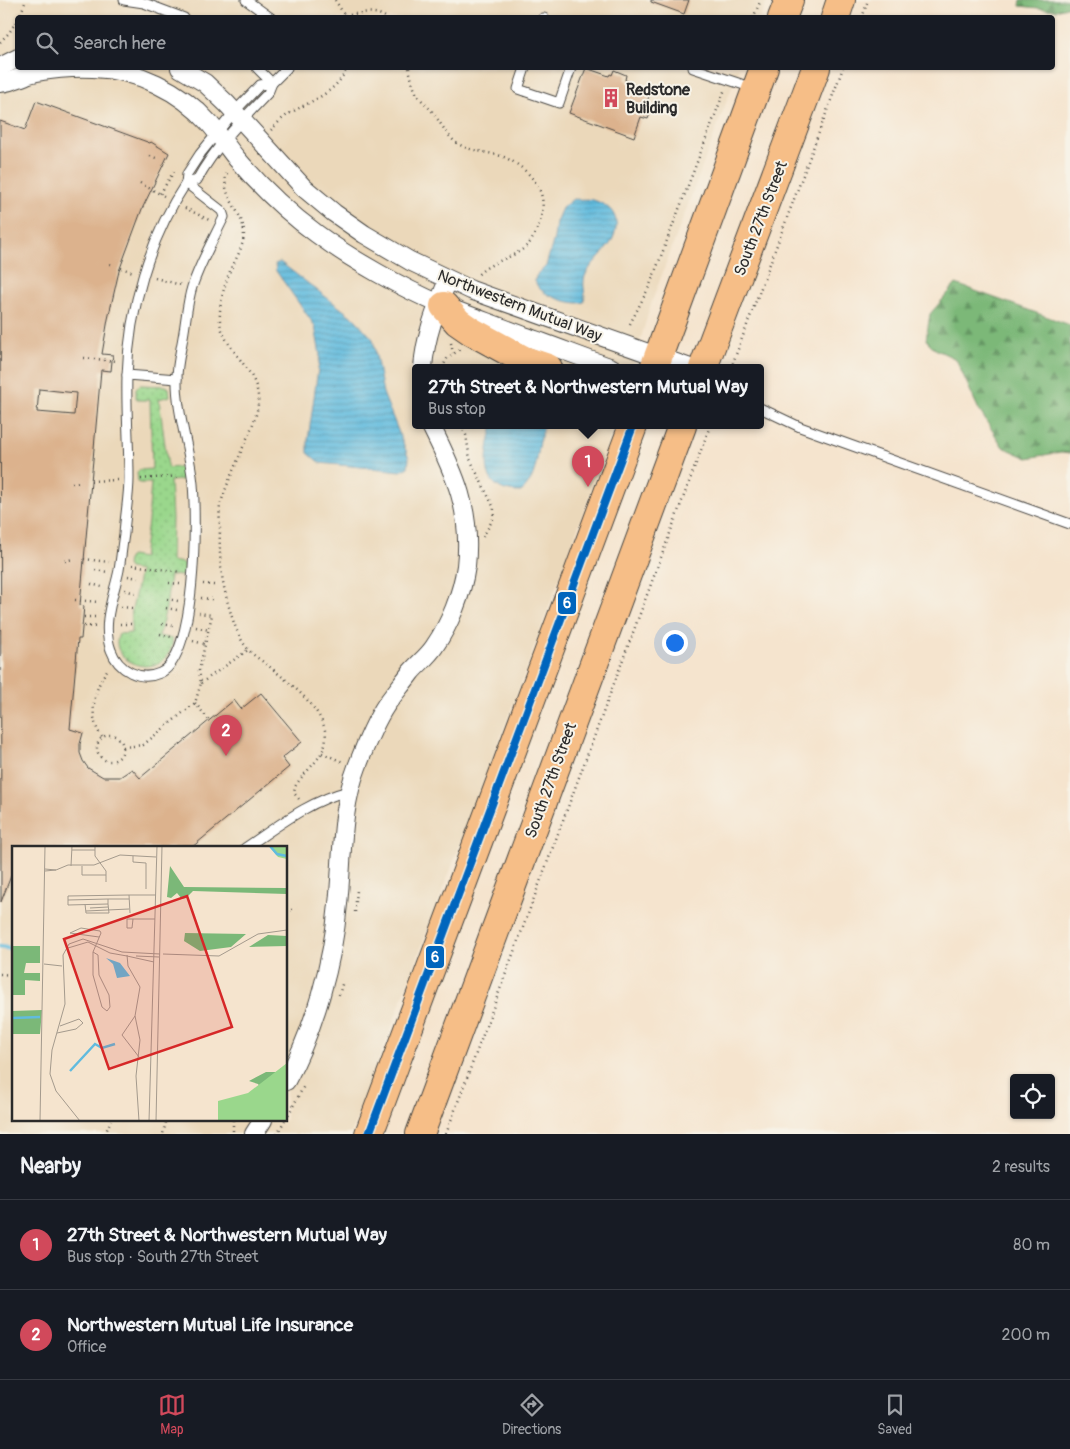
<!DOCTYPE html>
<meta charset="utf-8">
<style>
body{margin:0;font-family:Pangolin,sans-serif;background:#242831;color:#f1f3f6}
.controls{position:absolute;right:15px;bottom:15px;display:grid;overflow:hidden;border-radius:5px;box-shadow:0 1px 4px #0004}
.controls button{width:45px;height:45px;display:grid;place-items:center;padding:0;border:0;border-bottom:1px solid #363941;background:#171b24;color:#f1f3f6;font:25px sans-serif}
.you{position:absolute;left:674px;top:642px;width:18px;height:18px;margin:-12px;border:4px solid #fff;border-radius:50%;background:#1a73e8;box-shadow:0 0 0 8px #1a73e833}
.badge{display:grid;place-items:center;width:32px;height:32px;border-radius:50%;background:#d1495b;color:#fff;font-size:16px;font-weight:700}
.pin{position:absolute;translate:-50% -41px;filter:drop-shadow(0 1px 2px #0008)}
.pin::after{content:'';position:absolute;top:26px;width:18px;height:15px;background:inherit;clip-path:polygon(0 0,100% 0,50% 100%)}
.popup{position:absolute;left:412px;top:364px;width:352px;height:65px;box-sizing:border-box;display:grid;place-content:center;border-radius:5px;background:#171b24;filter:drop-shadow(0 1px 4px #0005);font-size:16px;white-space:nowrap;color:#9ea1a6}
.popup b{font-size:19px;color:#f1f3f6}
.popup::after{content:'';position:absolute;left:50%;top:100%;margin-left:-10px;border:10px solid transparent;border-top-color:#171b24}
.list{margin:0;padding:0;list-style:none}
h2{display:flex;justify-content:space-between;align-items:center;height:65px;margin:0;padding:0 20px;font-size:21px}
h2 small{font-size:16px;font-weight:400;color:#9ea1a6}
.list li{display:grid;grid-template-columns:32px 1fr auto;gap:15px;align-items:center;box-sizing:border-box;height:90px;padding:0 20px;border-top:1px solid #363941}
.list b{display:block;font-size:19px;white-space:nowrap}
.list p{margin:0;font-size:16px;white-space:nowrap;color:#9ea1a6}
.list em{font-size:16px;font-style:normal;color:#9ea1a6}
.icon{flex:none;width:28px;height:28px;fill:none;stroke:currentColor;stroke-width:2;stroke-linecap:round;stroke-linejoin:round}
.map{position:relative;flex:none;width:1070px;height:1134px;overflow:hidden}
.search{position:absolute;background:#171b24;box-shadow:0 1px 4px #0004;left:15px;right:15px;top:15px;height:55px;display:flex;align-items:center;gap:12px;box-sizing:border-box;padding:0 18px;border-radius:5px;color:#9ea1a6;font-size:19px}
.sheet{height:245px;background:#171b24}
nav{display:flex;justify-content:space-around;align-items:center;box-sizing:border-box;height:70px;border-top:1px solid #363941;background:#171b24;font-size:14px;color:#9ea1a6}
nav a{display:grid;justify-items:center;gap:2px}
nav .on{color:#d1495b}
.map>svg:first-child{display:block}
.built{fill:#ebd8ba;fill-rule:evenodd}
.grass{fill:url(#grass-dots);stroke:#62815c}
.forest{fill:url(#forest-firs);stroke:#537252}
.water{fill:url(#water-rules);stroke:#467384}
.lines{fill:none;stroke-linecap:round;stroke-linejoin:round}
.stream{stroke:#61bbde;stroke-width:4.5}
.building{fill:#dcb28d;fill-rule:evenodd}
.service-casing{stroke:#494743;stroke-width:11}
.minor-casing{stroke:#494743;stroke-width:20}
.primary-casing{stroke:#494743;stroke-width:30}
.path{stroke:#494743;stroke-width:2.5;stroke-dasharray:1 4;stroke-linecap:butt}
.service{stroke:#fff;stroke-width:9}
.minor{stroke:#fff;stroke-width:18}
.primary{stroke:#f6be87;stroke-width:28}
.bus-1-casing{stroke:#f7f3e8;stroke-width:11}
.bus-1{stroke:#0065bd;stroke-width:8}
.labels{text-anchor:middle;stroke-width:4;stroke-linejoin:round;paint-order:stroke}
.poi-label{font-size:16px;font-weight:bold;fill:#2b2b2b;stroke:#f7f3e8;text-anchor:start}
.street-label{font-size:16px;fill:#2b2b2b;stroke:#f7f3e8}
.inset-river{fill:none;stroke:#61bbde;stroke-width:2.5}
.inset-road{fill:none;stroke:#a49a8d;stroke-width:1}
.view{fill:#d62828;fill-opacity:0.15;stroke:#d62828;stroke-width:2.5}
.inset-edge{fill:none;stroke:#2b2b2b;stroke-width:2.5}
.line-badge{stroke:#f7f3e8;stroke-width:2}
.badge-label{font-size:14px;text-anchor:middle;font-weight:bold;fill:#fff}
</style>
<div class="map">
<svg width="1070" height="1134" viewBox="0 0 1070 1134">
<defs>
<pattern id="grass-dots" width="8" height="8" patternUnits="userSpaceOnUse" patternTransform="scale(1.25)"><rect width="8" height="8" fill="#9ad78c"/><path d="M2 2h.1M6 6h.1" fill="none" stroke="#85b979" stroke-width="1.8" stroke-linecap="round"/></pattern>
<pattern id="forest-firs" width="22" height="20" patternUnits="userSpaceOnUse" patternTransform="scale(1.25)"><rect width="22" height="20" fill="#7bb878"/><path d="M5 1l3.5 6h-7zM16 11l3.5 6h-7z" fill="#659663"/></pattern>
<pattern id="water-rules" width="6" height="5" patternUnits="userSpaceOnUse" patternTransform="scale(1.25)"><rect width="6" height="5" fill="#61bbde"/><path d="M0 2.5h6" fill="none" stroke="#5098b4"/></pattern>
</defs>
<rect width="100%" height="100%" fill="#f7f3e8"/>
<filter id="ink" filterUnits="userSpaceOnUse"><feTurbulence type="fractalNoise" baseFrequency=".02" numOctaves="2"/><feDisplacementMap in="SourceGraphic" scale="10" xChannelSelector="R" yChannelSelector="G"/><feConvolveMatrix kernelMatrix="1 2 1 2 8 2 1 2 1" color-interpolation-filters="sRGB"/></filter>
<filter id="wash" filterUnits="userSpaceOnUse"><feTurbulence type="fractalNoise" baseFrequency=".0096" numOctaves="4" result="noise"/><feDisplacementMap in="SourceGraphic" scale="20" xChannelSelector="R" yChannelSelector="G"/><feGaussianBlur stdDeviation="1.12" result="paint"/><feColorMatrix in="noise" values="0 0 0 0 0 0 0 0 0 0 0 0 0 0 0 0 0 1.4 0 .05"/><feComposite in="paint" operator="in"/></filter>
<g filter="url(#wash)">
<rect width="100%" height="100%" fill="#f5e4ce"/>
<path class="built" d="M0,0H768L760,18H18V68H739L651,304L632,368H416V426H615L523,678L351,1134H0ZM14,848H286V1120H14Z"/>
<path class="grass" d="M140,385L166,386L169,388L170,396L159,399L168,468L179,467L182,469L183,478L182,480L170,481L172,518L171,561L183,563L185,565L184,574L181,576L170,575L166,608L159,636L172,639C173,645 171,649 168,654C152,680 107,659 119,634L131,633V615L140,571L129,569L127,566L128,558L131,556L143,558L148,521L151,483H140L138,481L137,472L140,470L152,469L150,400H139L136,398V388Z"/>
<g class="forest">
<path d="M1021,0H1070V6L1056,10L1020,6Z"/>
<path d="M956,284L1070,325V453L1061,452L1028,458L1003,447L979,410L956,359L935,349L926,340L930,314Z"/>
</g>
<g class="water">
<path d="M573,199C580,200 590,198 596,201C618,209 621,225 610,244C603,254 593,262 587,272C580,284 587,292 584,302C573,306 546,296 539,288C537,286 536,283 535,281L536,276L546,266L554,238L556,222L562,208Z"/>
<path d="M280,262L355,319L373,339L383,393L409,458L408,467L401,471L320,463L308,453V440L320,355L315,326L276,271L275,264Z"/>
<path d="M491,426H544C536,447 540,477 521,492C479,492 485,459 492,429Z"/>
</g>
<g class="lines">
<path class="stream" d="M0,947L14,949"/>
</g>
<g id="blocks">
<g class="building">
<path d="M651,0H689L684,14L651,2Z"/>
<path d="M586,68L609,76L610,74L612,75L614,70L626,75L625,80L628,81L627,82L651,91L646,104L652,108L648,119L641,117L634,137L569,113Z"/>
<path d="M36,101L150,143L151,142L169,153L142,209L119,271L108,319L102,354L113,355L112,361L111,371L101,370L80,605L84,606L81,639H78L70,729L83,733L80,744V753L83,761L88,768L103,777H120L132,769L140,778L234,700L241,709L261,693L302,742L282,758L289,767L191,848H14V868L1,902L0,121L25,130ZM39,389L76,393L74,415L37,412Z"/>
</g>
</g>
</g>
<g filter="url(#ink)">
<use href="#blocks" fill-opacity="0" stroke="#494743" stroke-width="1"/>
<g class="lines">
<g class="service-casing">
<g id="service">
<path d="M124,0L144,3L184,18"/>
<path d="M246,0L271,18"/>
<path d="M543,18H544"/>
<path d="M257,68L272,83"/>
<path d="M525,68L518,89L559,103L571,68"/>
<path d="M693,68L753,88"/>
<path d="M272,83L260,85L234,112L200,154L187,174L186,183L197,180C215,147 242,120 268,93L272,83L287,68"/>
<path d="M186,183L222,211L224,217C213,240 200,263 192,287C187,303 186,321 183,337C181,350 177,364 177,378C176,411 190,450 193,484C196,520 197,657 160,673C140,682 118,670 111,650C101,624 114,595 119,570C121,558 122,546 124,534C125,516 129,497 129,478C129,444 126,410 127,376C129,309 149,239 186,183Z"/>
<path d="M127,375L177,379"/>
<path d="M760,408L800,427L1070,524"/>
<path d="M245,848C278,826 309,801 348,791"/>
</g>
</g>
<g class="minor-casing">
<g id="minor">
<path d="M0,67L18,58"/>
<path d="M180,68L205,83L227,104L304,188L334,213L364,234L410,261L471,290L690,368"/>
<path d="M0,83C11,82 19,78 29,74C46,69 74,67 93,68C136,69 181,91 209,123C219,134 227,147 237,159C260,186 288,213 317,234C352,260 402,288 442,305C469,316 496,325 524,336C553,346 583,358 612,368"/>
<path d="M423,368C425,337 436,309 448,280"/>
<path d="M286,1081C314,1031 333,962 338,904C343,858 340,811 357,767C365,746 374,723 386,705C394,694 403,683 411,672C419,663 428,656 434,647C450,624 462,594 466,566C472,510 455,474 431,426"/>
<path d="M254,1134L263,1120"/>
</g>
</g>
<g class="primary-casing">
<g id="primary">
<path d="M782,18L789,0"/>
<path d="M835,18L841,0"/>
<path d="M444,306L458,322L471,331L524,360L548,368"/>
<path d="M654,368L764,68"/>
<path d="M703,368L816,68"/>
<path d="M369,1134L633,426"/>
<path d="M420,1134L682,426"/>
</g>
</g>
<g class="path">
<path d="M335,0L345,16"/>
<path d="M345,16C360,13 373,9 387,18"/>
<path d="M19,18L26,0"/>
<path d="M753,18L761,0"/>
<path d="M862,18L868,0"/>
<path d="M0,42L9,33L18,19"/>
<path d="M409,68C411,77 413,88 418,96C422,101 427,106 431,110C440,121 448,139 460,145C474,152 490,152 504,157C520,164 539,180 542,198C545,211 538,230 531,241C518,259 491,259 477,276"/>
<path d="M271,130C276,125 282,118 289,114C311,100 336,94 347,68"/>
<path d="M150,156L156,158"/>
<path d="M227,173C219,194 243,211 244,232C244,246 236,259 230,271C224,286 217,311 221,327C228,352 256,370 258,396C260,416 246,438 239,457C232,473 225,489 220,506C219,513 220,522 220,529C219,557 221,580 229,607C233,621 238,637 247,648C253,656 263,661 270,667C290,683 332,715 325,744C321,761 303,772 295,787L294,793L299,799"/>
<path d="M140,183L160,194"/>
<path d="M164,196L160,194L176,168"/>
<path d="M185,208L209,220"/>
<path d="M110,264L112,265"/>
<path d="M121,268L133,272"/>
<path d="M155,278L181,285"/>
<path d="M630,324L650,285L725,89"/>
<path d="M451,343L453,353"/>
<path d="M84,358L117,361"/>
<path d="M442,368L448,357L460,350"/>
<path d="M731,368L843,68"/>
<path d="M461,426L466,435L470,459L494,508L493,519L483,537"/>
<path d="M141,479L180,476"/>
<path d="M91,481L117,480"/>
<path d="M72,483L80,482"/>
<path d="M84,559L109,562"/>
<path d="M65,561L73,559"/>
<path d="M132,565L181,572"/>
<path d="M95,570L108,572"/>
<path d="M128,576L138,578"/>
<path d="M169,583L180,584"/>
<path d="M91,584L102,587"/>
<path d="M203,584L214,585"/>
<path d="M125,590L135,593"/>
<path d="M201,598L212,599"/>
<path d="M167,599L178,601"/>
<path d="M75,600L99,602"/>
<path d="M121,607L132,608"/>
<path d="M166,608L177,610"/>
<path d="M84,617H98"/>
<path d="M120,624H131"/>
<path d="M162,624L173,626"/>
<path d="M84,626L98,627"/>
<path d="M196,627L209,630"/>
<path d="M160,634L171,637"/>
<path d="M193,641L205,644"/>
<path d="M201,683L248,650"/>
<path d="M195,703L209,720"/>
<circle cx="110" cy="748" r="13"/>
<path d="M102,737C87,718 94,687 108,669"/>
<path d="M123,747L143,745L195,703L201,683L199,670L212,615L199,613"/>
<path d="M322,753L343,762"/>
<path d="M286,910H292"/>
<path d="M355,912L357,890"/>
<path d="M0,974L14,975"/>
<path d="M339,995L343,981"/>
<path d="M286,1119L305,1084"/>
<path d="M162,1120L166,1122L163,1134"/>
<path d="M233,1120V1134"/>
<path d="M105,1134L111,1120"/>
<path d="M277,1134L285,1120"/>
<path d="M446,1134L710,426"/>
</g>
<use href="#service" class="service"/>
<use href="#minor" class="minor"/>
<use href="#primary" class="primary"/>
<g class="bus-1-casing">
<path id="bus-1" d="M369,1134L633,426"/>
</g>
<use href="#bus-1" class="bus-1"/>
</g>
</g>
<defs>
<g id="building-bare" transform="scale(1.5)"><path d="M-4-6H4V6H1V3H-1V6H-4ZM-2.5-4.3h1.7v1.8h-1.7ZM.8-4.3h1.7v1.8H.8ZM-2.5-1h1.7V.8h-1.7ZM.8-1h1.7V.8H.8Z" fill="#d1495b" stroke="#f7f3e8" stroke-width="2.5" paint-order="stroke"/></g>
</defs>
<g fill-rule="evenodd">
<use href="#building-bare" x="611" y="98"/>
</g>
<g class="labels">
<g class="poi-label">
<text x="626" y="95">Redstone<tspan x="626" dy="18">Building</tspan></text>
</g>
<g class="street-label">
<text transform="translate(760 218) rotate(-69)" y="6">South 27th Street</text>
<text transform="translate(520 305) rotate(21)" y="6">Northwestern Mutual Way</text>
<text transform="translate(550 780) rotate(-70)" y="6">South 27th Street</text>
</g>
</g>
<g transform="translate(12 846)">
<rect width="275" height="275" fill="#f5e4ce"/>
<path d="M158,20L172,41L275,42V48L181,45L174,52L170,53L165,47L159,52L155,51ZM173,87L234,88L219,101L188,105L172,95ZM256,89L275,90V100L237,101ZM0,100H28V117H14L12,127H28V135L13,134V149H0ZM30,164L28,188H0V165ZM254,226H271L250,244L246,238L237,235Z" fill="#7bb878"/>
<path d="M257,0H275V13L266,11ZM275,217V275H206V255L236,247Z" fill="#9ad78c"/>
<path d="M94,112L108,117L118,130L105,132L101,118Z" fill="#61bbde"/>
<path class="inset-river" d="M258,0L265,8L275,10M0,172L28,171M58,225L83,198L90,202L103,198"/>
<path class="inset-road" d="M83,0V10L94,25V36M60,4H83M121,10V16L134,17V43M59,20L60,0M70,20V29H94M44,24L56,19H82L108,9L144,11M33,25L44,24L33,23M96,53H117M56,54L96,53V58M73,58L74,67H97L96,58L56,59V50L117,49M78,62L96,61M74,65L117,63M118,67L117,49H144M121,73L120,82H115V73H143M56,102L76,96L98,107L115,110M81,106L86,109L87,129L97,149L98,161L95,165L90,161L81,129ZM81,106L89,87L88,85L69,82L58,87L87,91M151,108L207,110L246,88L275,84M115,109L116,120L128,141L123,170L128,194L124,230L127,275M115,110L142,116M124,110L147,111M32,118L50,120M123,170L110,189L127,211M45,187L64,183L71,177L67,173L48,180M28,275L33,0M68,275L44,245L38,228L40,204L53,158L51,109L57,98L71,93L110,106L148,108M137,275L145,0M144,275L150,0"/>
<path class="view" d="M175,50L220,181L97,223L52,93Z"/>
<rect width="275" height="275" class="inset-edge"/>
</g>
<g class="line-badge">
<rect x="557" y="591" width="20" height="24" rx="5" fill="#0065bd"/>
<rect x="425" y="945" width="20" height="24" rx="5" fill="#0065bd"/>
</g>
<g class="badge-label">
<text x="567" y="608">6</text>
<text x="435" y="962">6</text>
</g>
</svg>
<div class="controls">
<button><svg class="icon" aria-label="locate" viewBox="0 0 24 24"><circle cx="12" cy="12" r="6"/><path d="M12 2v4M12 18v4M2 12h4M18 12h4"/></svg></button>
</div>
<div class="you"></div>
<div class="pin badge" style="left:588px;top:487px">1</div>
<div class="popup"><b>27th Street &amp; Northwestern Mutual Way</b>Bus stop</div>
<div class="pin badge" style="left:226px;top:756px">2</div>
<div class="search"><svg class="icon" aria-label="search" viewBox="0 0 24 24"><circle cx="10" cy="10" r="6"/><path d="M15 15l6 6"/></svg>Search here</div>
</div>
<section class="sheet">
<h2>Nearby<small>2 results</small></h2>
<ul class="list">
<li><span class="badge">1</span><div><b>27th Street &amp; Northwestern Mutual Way</b><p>Bus stop · South 27th Street</p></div><em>80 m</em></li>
<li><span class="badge">2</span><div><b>Northwestern Mutual Life Insurance</b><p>Office</p></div><em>200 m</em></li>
</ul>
</section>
<nav>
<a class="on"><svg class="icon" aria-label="map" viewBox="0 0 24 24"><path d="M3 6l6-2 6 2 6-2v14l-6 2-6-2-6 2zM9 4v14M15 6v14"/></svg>Map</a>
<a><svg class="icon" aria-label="directions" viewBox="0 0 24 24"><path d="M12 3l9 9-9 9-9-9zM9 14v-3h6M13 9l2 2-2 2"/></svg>Directions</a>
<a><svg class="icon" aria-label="saved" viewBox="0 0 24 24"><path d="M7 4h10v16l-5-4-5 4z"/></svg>Saved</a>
</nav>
